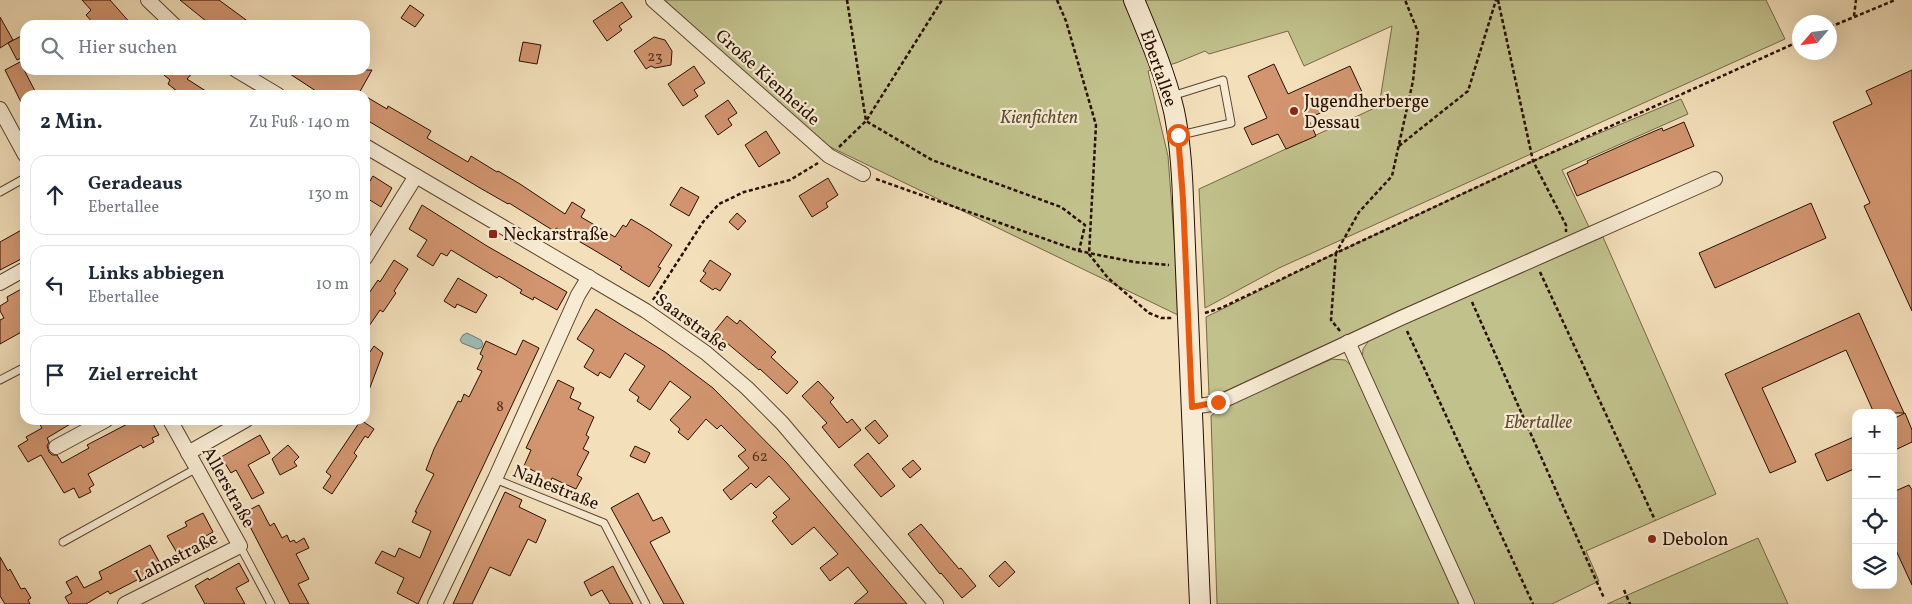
<!DOCTYPE html>
<html lang="de">
<meta charset="utf-8">
<style>
body{margin:0;font-family:Vollkorn,serif;background:#f2f2f3;color:#1f2937}
.controls{position:absolute;right:15px;bottom:15px;display:grid;overflow:hidden;border-radius:10px;box-shadow:0 5px 20px #0002}
.controls button{width:45px;height:45px;display:grid;place-items:center;padding:0;border:0;border-bottom:1px solid #e0e1e3;background:#fff;color:#1f2937;font:25px sans-serif}
.compass{position:absolute;left:1792px;top:15px;width:45px;height:45px;border-radius:50%;background:#fff;box-shadow:0 5px 20px #0002;rotate:242deg}
.stop{position:absolute;width:15px;height:15px;margin:-11px;border:4px solid #ea580c;border-radius:50%;background:#fff}
.stop.end{background:#ea580c;border-color:#fff;box-shadow:0 1px 5px #0008}
.list{margin:0;padding:0;list-style:none}
h2{display:flex;justify-content:space-between;align-items:center;height:65px;margin:0;padding:0 20px;font-size:21px}
h2 small{font-size:16px;font-weight:400;color:#747a83}
.list li{display:grid;grid-template-columns:32px 1fr auto;gap:15px;align-items:center;box-sizing:border-box;height:80px;margin:0 10px 10px;padding:0 10px;border:1px solid #e0e1e3;border-radius:15px}
.list b{display:block;font-size:19px;white-space:nowrap}
.list p{margin:0;font-size:16px;white-space:nowrap;color:#747a83}
.list em{font-size:16px;font-style:normal;color:#747a83}
.icon{flex:none;width:28px;height:28px;fill:none;stroke:currentColor;stroke-width:2;stroke-linecap:round;stroke-linejoin:round}
.map{position:relative;flex:none;width:1912px;height:604px;overflow:hidden}
.search{position:absolute;background:#fff;box-shadow:0 5px 20px #0002;left:20px;top:20px;width:350px;height:55px;display:flex;align-items:center;gap:12px;box-sizing:border-box;padding:0 18px;border-radius:15px;color:#747a83;font-size:19px}
.panel{position:absolute;background:#fff;box-shadow:0 5px 20px #0002;left:20px;top:90px;width:350px;height:335px;border-radius:15px}
.map>svg:first-child{display:block}
.green{fill:#c1c18c;stroke:#756846}
.water{fill:#9dbcb6;stroke:#6f776d}
.building{fill:#d2956f;stroke:#290f00}
.lines{fill:none;stroke-linecap:round;stroke-linejoin:round}
.lane-casing{stroke:#5c432f;stroke-width:9}
.street-casing{stroke:#5c432f;stroke-width:16}
.secondary-casing{stroke:#290f00;stroke-width:22}
.path{stroke:#290f00;stroke-width:2.5;stroke-dasharray:4 2.5;stroke-linecap:butt}
.lane{stroke:#f7ebd3;stroke-width:7}
.street{stroke:#f7ebd3;stroke-width:14}
.secondary{stroke:#f7ebd3;stroke-width:20}
.route{stroke:#ea580c;stroke-width:6}
.poi-dot{fill:#8f2418;stroke:#f7ebd3;stroke-width:2}
.labels{text-anchor:middle;stroke-width:4.5;stroke-linejoin:round;paint-order:stroke}
.number-label{font-size:15px;fill:#53301c}
.street-label{font-size:18px;fill:#290f00;stroke:#f7ebd3}
.poi-label{font-size:18px;fill:#290f00;stroke:#f7ebd3;text-anchor:start}
.park-label{font-size:18px;font-style:italic;fill:#5e4d31;stroke:#f7ebd3}
</style>
<div class="map">
<svg width="1912" height="604" viewBox="0 0 1912 604">
<rect width="100%" height="100%" fill="#f3e0bb"/>
<filter id="stains"><feTurbulence type="fractalNoise" baseFrequency=".004" numOctaves="4"/><feColorMatrix values="0 0 0 0 .2 0 0 0 0 .09 0 0 0 0 .02 0 0 0 .5 -.17"/></filter>
<radialGradient id="worn" r=".72"><stop offset=".6" stop-color="#630" stop-opacity="0"/><stop offset="1" stop-color="#630" stop-opacity=".3"/></radialGradient>
<g class="green">
<path d="M 659,0 L 1766,0 L 1785,39 L 1279,268 L 1205,308 L 1199,189 L 1379,106 L 1392,26 L 1304,66 L 1288,31 L 1209,54 L 1205,51 L 1176,63 L 1148,71 L 1168,156 L 1180,316 L 820,142 Z"/>
<path d="M 1681,99 L 1688,114 L 1562,170 L 1589,227 L 1398,311 L 1217,395 L 1209,395 L 1206,317 L 1336,253 L 1533,161 Z"/>
<path d="M 1603,237 L 1716,494 L 1586,551 L 1599,581 L 1552,604 L 1473,604 L 1362,361 L 1363,349 L 1370,339 Z"/>
<path d="M 1332,359 L 1345,360 L 1353,367 L 1460,604 L 1217,604 L 1211,416 L 1221,408 Z"/>
<path d="M 1758,538 L 1788,604 L 1607,604 Z"/>
</g>
<path class="water" d="M 467,333 L 481,340 L 483,344 L 481,348 L 477,349 L 462,343 L 460,340 L 463,335 Z"/>
<g class="building">
<path d="M 82,0 L 110,0 L 132,25 L 95,25 L 86,15 L 91,10 Z"/>
<path d="M 180,0 L 219,0 L 253,25 L 211,25 Z"/>
<path d="M 622,2 L 632,17 L 619,26 L 622,30 L 607,41 L 593,21 Z"/>
<path d="M 410,5 L 424,15 L 415,27 L 401,18 Z"/>
<path d="M 0,17 L 13,40 L 8,43 L 25,34 L 25,56 L 17,60 L 8,43 L 0,48 Z"/>
<path d="M 654,37 L 665,40 L 672,51 L 671,65 L 655,68 L 651,66 L 646,69 L 634,51 Z"/>
<path d="M 523,42 L 541,45 L 537,64 L 519,61 Z"/>
<path d="M 20,62 L 36,93 L 32,95 L 25,95 L 25,99 L 21,102 L 5,70 Z"/>
<path d="M 1274,64 L 1288,94 L 1350,66 L 1363,94 L 1309,118 L 1309,120 L 1316,136 L 1286,149 L 1278,134 L 1252,145 L 1244,128 L 1267,118 L 1248,76 Z"/>
<path d="M 694,66 L 705,83 L 694,90 L 698,96 L 683,106 L 668,84 Z"/>
<path d="M 158,70 L 195,70 L 187,79 L 212,95 L 182,95 L 168,84 L 170,80 Z"/>
<path d="M 284,70 L 372,70 L 358,95 L 322,95 Z"/>
<path d="M 1912,70 L 1912,311 L 1864,206 L 1870,203 L 1833,122 L 1872,104 L 1866,91 Z"/>
<path d="M 365,96 L 387,109 L 388,106 L 431,131 L 427,138 L 468,162 L 471,156 L 497,172 L 498,171 L 520,184 L 565,214 L 572,202 L 585,210 L 581,217 L 615,237 L 623,225 L 626,227 L 631,219 L 648,229 L 672,245 L 658,267 L 661,268 L 649,287 L 620,269 L 622,267 L 594,250 L 556,228 L 554,231 L 509,203 L 508,204 L 480,188 L 365,119 Z"/>
<path d="M 728,100 L 737,113 L 728,119 L 732,125 L 718,135 L 705,116 Z"/>
<path d="M 1684,122 L 1694,146 L 1577,196 L 1567,173 L 1588,163 L 1587,161 L 1634,140 L 1662,128 L 1663,131 Z"/>
<path d="M 766,131 L 780,153 L 759,167 L 745,145 Z"/>
<path d="M 373,176 L 392,188 L 381,207 L 365,197 L 365,189 Z"/>
<path d="M 828,178 L 838,195 L 826,203 L 828,207 L 812,217 L 799,196 Z"/>
<path d="M 681,187 L 699,197 L 689,216 L 670,205 Z"/>
<path d="M 1811,203 L 1826,238 L 1715,288 L 1699,253 Z"/>
<path d="M 422,205 L 487,246 L 567,292 L 557,310 L 534,297 L 533,300 L 520,293 L 522,290 L 499,276 L 497,278 L 451,250 L 447,256 L 441,253 L 433,266 L 417,256 L 427,240 L 409,229 Z"/>
<path d="M 737,213 L 746,221 L 738,230 L 729,222 Z"/>
<path d="M 25,228 L 25,257 L 0,270 L 0,242 Z"/>
<path d="M 394,260 L 408,269 L 394,291 L 396,293 L 383,312 L 380,310 L 365,332 L 365,299 L 378,280 L 380,282 Z"/>
<path d="M 710,260 L 731,274 L 720,291 L 715,288 L 713,290 L 700,281 L 706,273 L 703,271 Z"/>
<path d="M 458,278 L 487,295 L 476,313 L 457,304 L 455,308 L 444,301 Z"/>
<path d="M 25,287 L 25,330 L 0,344 L 0,320 L 4,318 L 0,311 L 0,306 L 8,301 L 7,297 Z"/>
<path d="M 596,309 L 665,352 L 713,388 L 786,462 L 907,604 L 854,604 L 868,592 L 848,567 L 830,581 L 820,568 L 838,554 L 814,527 L 792,545 L 772,521 L 777,517 L 773,513 L 790,499 L 769,476 L 756,488 L 751,483 L 731,500 L 723,490 L 749,468 L 738,456 L 746,450 L 721,425 L 717,429 L 706,419 L 688,440 L 678,432 L 680,429 L 670,420 L 691,397 L 670,381 L 650,410 L 637,401 L 639,397 L 629,390 L 645,366 L 625,353 L 610,378 L 600,372 L 598,376 L 584,367 L 594,350 L 577,339 Z"/>
<path d="M 1859,313 L 1904,413 L 1874,413 L 1846,350 L 1762,388 L 1796,462 L 1770,473 L 1725,374 Z"/>
<path d="M 727,316 L 737,324 L 740,320 L 776,352 L 771,357 L 798,382 L 787,394 L 760,369 L 759,370 L 714,332 Z"/>
<path d="M 523,340 L 539,348 L 418,604 L 397,593 L 404,578 L 375,563 L 382,551 L 395,557 L 399,548 L 420,558 L 431,531 L 412,522 L 417,512 L 415,512 L 434,474 L 426,470 L 434,449 L 458,401 L 461,402 L 464,394 L 469,397 L 482,371 L 477,369 L 483,356 L 480,354 L 486,341 L 516,355 Z"/>
<path d="M 374,346 L 383,353 L 366,398 L 365,359 Z"/>
<path d="M 558,380 L 574,388 L 570,398 L 581,403 L 578,409 L 594,417 L 586,435 L 589,437 L 583,449 L 589,452 L 577,475 L 582,478 L 576,489 L 552,478 L 546,491 L 535,485 L 540,474 L 524,466 L 531,450 L 526,448 Z"/>
<path d="M 818,381 L 834,398 L 830,402 L 847,423 L 852,419 L 861,430 L 839,448 L 822,427 L 827,423 L 802,396 Z"/>
<path d="M 1905,413 L 1912,430 L 1912,442 L 1893,451 L 1893,419 Z"/>
<path d="M 37,420 L 77,420 L 47,438 L 49,442 L 47,446 L 49,452 L 52,455 L 57,455 L 62,463 L 89,448 L 87,445 L 135,420 L 151,420 L 159,435 L 152,438 L 154,442 L 143,448 L 141,445 L 88,474 L 94,485 L 89,488 L 91,492 L 79,498 L 74,488 L 64,493 L 41,455 L 28,462 L 18,446 L 28,440 L 26,437 L 42,428 Z"/>
<path d="M 361,420 L 374,429 L 368,438 L 365,436 L 354,453 L 357,456 L 332,494 L 323,488 L 331,476 L 326,472 Z"/>
<path d="M 875,420 L 888,436 L 879,444 L 865,428 Z"/>
<path d="M 260,435 L 270,453 L 248,465 L 264,493 L 252,499 L 236,470 L 231,473 L 221,457 Z"/>
<path d="M 1856,436 L 1856,468 L 1827,481 L 1815,454 Z"/>
<path d="M 288,445 L 299,457 L 294,462 L 297,466 L 280,475 L 272,459 Z"/>
<path d="M 635,446 L 650,453 L 645,463 L 630,456 Z"/>
<path d="M 868,453 L 895,486 L 881,497 L 854,465 Z"/>
<path d="M 913,460 L 921,469 L 910,478 L 902,469 Z"/>
<path d="M 1909,485 L 1912,490 L 1912,585 L 1893,544 L 1893,492 Z"/>
<path d="M 505,492 L 522,500 L 519,507 L 546,520 L 536,543 L 528,539 L 510,576 L 490,567 L 472,604 L 453,604 Z"/>
<path d="M 638,493 L 653,521 L 662,517 L 670,532 L 650,542 L 684,604 L 664,604 L 611,508 Z"/>
<path d="M 259,505 L 270,526 L 274,523 L 282,538 L 287,535 L 290,542 L 294,540 L 296,543 L 304,538 L 309,548 L 296,554 L 309,579 L 298,584 L 309,604 L 290,604 L 243,513 Z"/>
<path d="M 203,513 L 213,532 L 204,537 L 206,540 L 189,548 L 191,552 L 180,558 L 167,536 L 187,526 L 185,522 Z"/>
<path d="M 921,524 L 959,569 L 961,568 L 976,586 L 962,598 L 941,573 L 940,574 L 908,534 Z"/>
<path d="M 150,545 L 162,567 L 110,594 L 108,591 L 86,604 L 69,604 L 65,597 L 72,593 L 66,582 L 77,576 L 84,588 L 102,579 L 99,572 Z"/>
<path d="M 0,557 L 8,571 L 10,569 L 21,589 L 25,588 L 31,598 L 28,600 L 30,604 L 5,604 L 0,596 Z"/>
<path d="M 1005,561 L 1015,572 L 999,587 L 989,576 Z"/>
<path d="M 239,563 L 249,581 L 236,588 L 245,604 L 205,604 L 195,586 L 208,578 L 209,580 Z"/>
<path d="M 613,566 L 620,580 L 633,604 L 610,604 L 602,590 L 591,596 L 584,582 Z"/>
</g>
<g class="lines">
<g class="lane-casing">
<g id="lane">
<path d="M 1172,96 L 1223,80 L 1231,123 L 1181,135"/>
<path d="M 0,192 L 25,178"/>
<path d="M 0,380 L 25,367"/>
<path d="M 495,479 L 604,523 L 646,604"/>
<path d="M 63,542 L 197,468"/>
<path d="M 240,546 L 271,604"/>
</g>
</g>
<g class="street-casing">
<g id="street">
<path d="M 148,0 L 174,25"/>
<path d="M 653,0 L 829,156 L 863,174"/>
<path d="M 236,70 L 278,95"/>
<path d="M 0,109 L 25,155"/>
<path d="M 365,146 L 646,311 L 706,353 L 747,388 L 782,423 L 936,604"/>
<path d="M 365,258 L 416,176"/>
<path d="M 0,283 L 25,269"/>
<path d="M 1348,342 L 1467,604"/>
<path d="M 1192,407 L 1218,403 L 1401,318 L 1715,179"/>
<path d="M 56,447 L 106,420"/>
<path d="M 188,453 L 246,420"/>
<path d="M 125,604 L 240,546 L 170,420"/>
<path d="M 435,604 L 495,479 L 578,295 L 589,277"/>
</g>
</g>
<g class="secondary-casing">
<path id="secondary" d="M 1134,0 C 1149,36 1165,73 1174,111 C 1180,140 1182,169 1183,199 L 1200,604"/>
</g>
<g class="path">
<path d="M 847,0 L 866,121 L 932,160 L 1061,207 L 1085,225 L 1079,251"/>
<path d="M 1057,0 L 1066,21 L 1096,125 L 1089,254 L 1108,278 L 1149,313 L 1161,318 L 1172,318"/>
<path d="M 1498,0 L 1533,161 L 1566,225 L 1566,232"/>
<path d="M 1854,16 L 1856,0"/>
<path d="M 1830,27 L 1895,0"/>
<path d="M 1399,146 L 1468,91 L 1496,0"/>
<path d="M 839,147 L 866,121 L 942,0"/>
<path d="M 876,179 L 1079,251 L 1134,262 L 1169,265"/>
<path d="M 1540,272 L 1655,520"/>
<path d="M 653,300 L 703,222 L 719,204 L 744,192 L 790,180 L 818,163"/>
<path d="M 1472,302 L 1604,598"/>
<path d="M 1205,313 L 1221,308 L 1336,253 L 1359,212 L 1392,176 L 1413,81 L 1418,32 L 1405,0"/>
<path d="M 1340,331 L 1331,320 L 1336,253 L 1533,161 L 1800,41"/>
<path d="M 1407,331 L 1533,604"/>
<path d="M 1624,590 L 1630,604"/>
</g>
<use href="#lane" class="lane"/>
<use href="#street" class="street"/>
<use href="#secondary" class="secondary"/>
</g>
<g class="lines">
<path class="route" d="M 1178,135 L 1183,199 L 1192,407 L 1218,402"/>
</g>
<g class="poi-dot">
<circle cx="1294" cy="111" r="5"/>
<rect x="488" y="229" width="10" height="10" rx="2.5"/>
<circle cx="1652" cy="539" r="5"/>
</g>
<g class="labels">
<g class="number-label">
<text x="655" y="61">23</text>
<text x="500" y="411">8</text>
<text x="760" y="461">62</text>
</g>
<g class="street-label">
<text transform="translate(1159 68) rotate(71)" y="6">Ebertallee</text>
<text transform="translate(768 77) rotate(42)" y="6">Große Kienheide</text>
<text transform="translate(692 322) rotate(36)" y="6">Saarstraße</text>
<text transform="translate(229 487) rotate(61)" y="6">Allerstraße</text>
<text transform="translate(556 487) rotate(22)" y="6">Nahestraße</text>
<text transform="translate(176 557) rotate(-27)" y="6">Lahnstraße</text>
</g>
<g class="poi-label">
<text x="1304" y="107">Jugendherberge<tspan x="1304" dy="21">Dessau</tspan></text>
<text x="503" y="240">Neckarstraße</text>
<text x="1662" y="545">Debolon</text>
</g>
<g class="park-label">
<text x="1039" y="123">Kienfichten</text>
<text x="1538" y="428">Ebertallee</text>
</g>
</g>
<rect width="100%" height="100%" filter="url(#stains)"/>
<rect width="100%" height="100%" fill="url(#worn)"/>
</svg>
<div class="controls">
<button>+</button>
<button>−</button>
<button><svg class="icon" aria-label="locate" viewBox="0 0 24 24"><circle cx="12" cy="12" r="6"/><path d="M12 2v4M12 18v4M2 12h4M18 12h4"/></svg></button>
<button><svg class="icon" aria-label="layers" viewBox="0 0 24 24"><path d="M12 4l9 5-9 5-9-5zM3 14l9 5 9-5"/></svg></button>
</div>
<svg class="compass" viewBox="-18 -18 36 36"><path d="M0-13l5 13h-10z" fill="#e53935"/><path d="M0 13l5-13h-10z" fill="#747a83"/></svg>
<div class="stop" style="left:1178px;top:135px"></div>
<div class="stop end" style="left:1218px;top:402px"></div>
<div class="search"><svg class="icon" aria-label="search" viewBox="0 0 24 24"><circle cx="10" cy="10" r="6"/><path d="M15 15l6 6"/></svg>Hier suchen</div>
<section class="panel">
<h2>2 Min.<small>Zu Fuß · 140 m</small></h2>
<ul class="list">
<li><svg class="icon" aria-label="ahead" viewBox="0 0 24 24"><path d="M12 20V5M6 11l6-6 6 6"/></svg><div><b>Geradeaus</b><p>Ebertallee</p></div><em>130 m</em></li>
<li><svg class="icon" aria-label="left" viewBox="0 0 24 24"><path d="M17 20v-9H6M10 6l-5 5 5 5"/></svg><div><b>Links abbiegen</b><p>Ebertallee</p></div><em>10 m</em></li>
<li><svg class="icon" aria-label="arrive" viewBox="0 0 24 24"><path d="M6 21V4h12l-3 4 3 4H6"/></svg><div><b>Ziel erreicht</b></div></li>
</ul>
</section>
</div>
